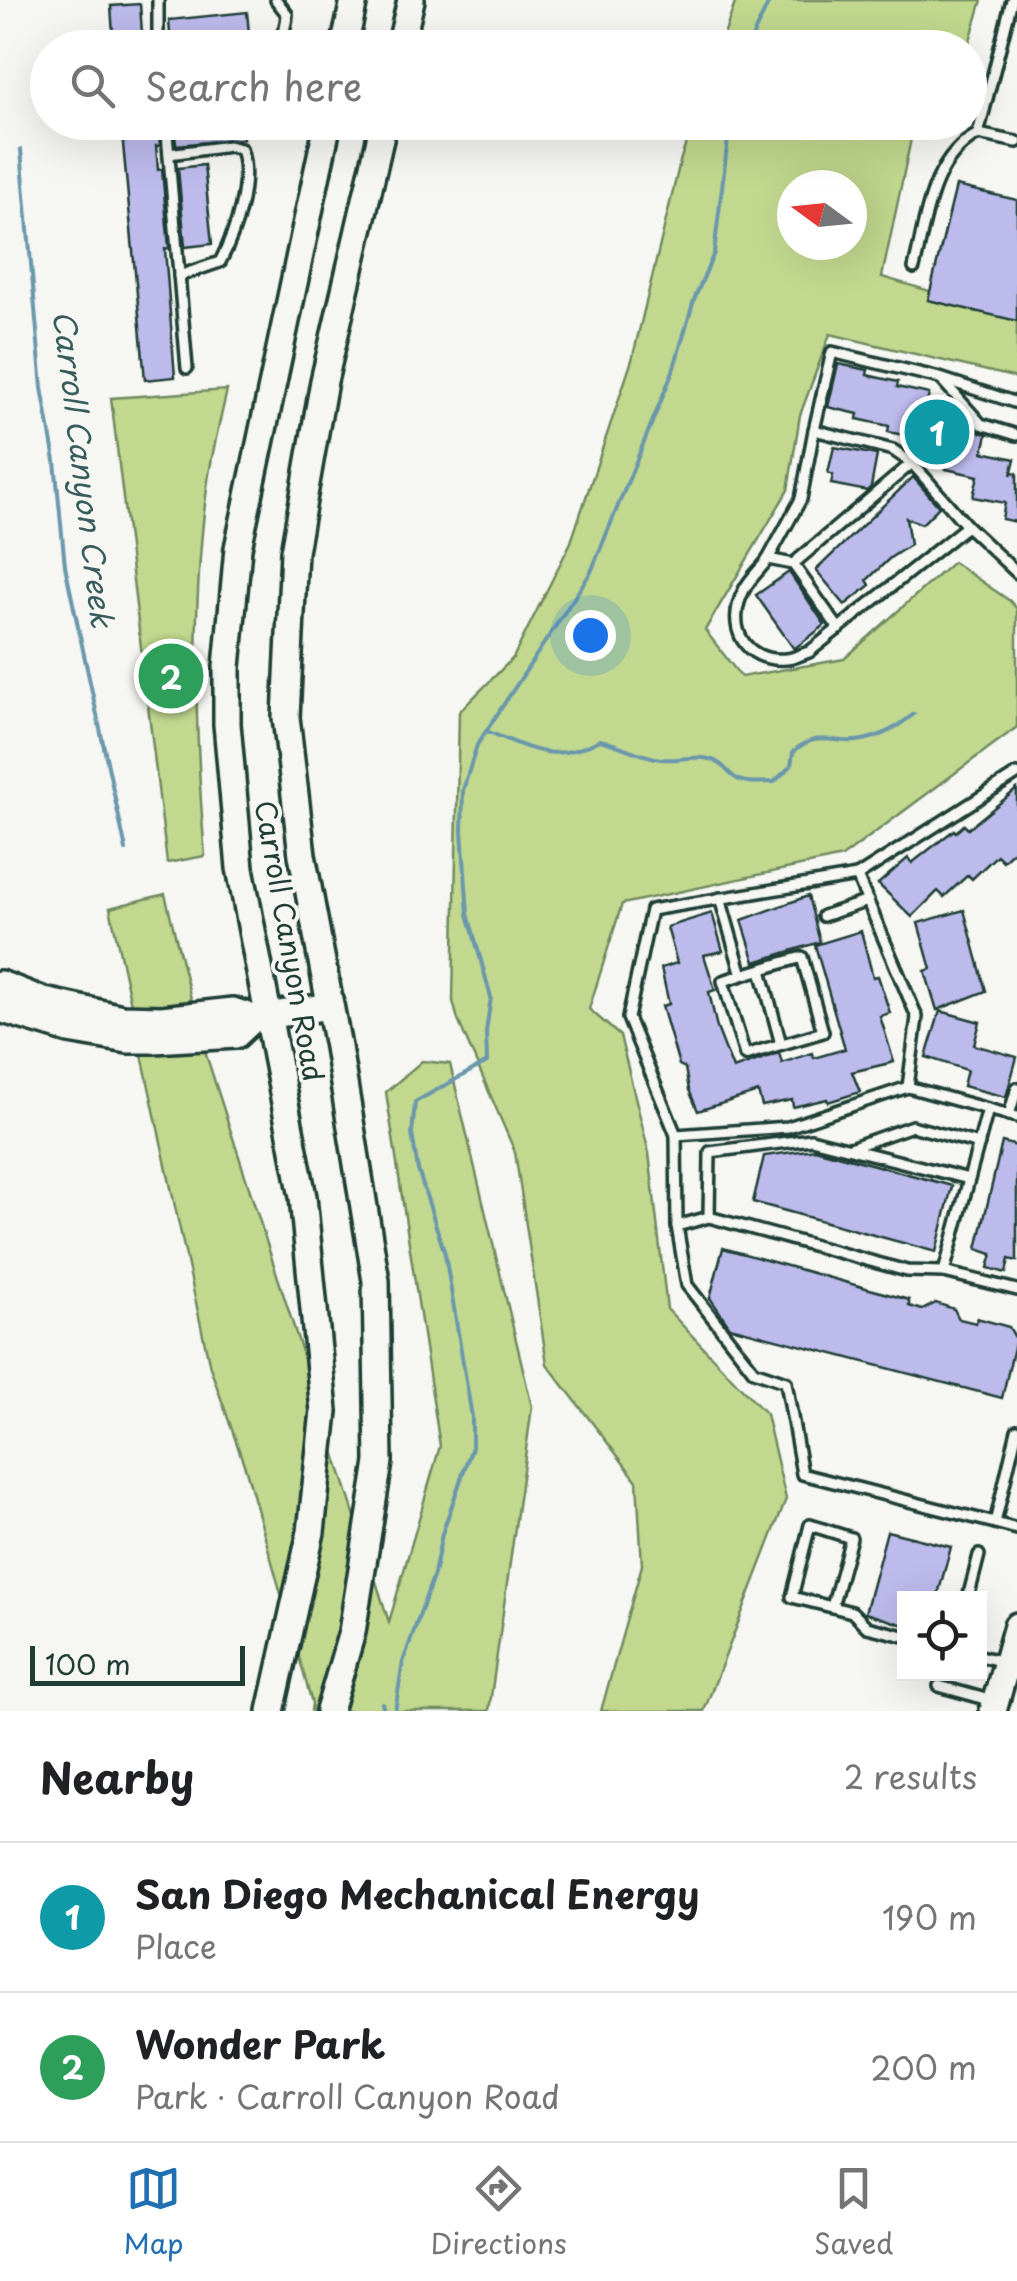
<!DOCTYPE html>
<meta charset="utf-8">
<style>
body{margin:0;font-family:"Playpen Sans",sans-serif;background:#f2f2f2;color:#202124}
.controls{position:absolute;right:30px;bottom:30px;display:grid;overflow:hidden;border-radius:0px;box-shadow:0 10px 40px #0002}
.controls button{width:90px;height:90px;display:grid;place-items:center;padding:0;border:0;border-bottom:2px solid #e0e0e0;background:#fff;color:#202124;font:50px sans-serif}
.compass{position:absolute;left:777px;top:170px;width:90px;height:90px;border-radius:50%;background:#fff;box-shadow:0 10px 40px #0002;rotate:285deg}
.scale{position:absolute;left:30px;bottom:25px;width:215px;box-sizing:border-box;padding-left:10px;border:5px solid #1f3d34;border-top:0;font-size:28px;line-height:35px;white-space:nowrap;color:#1f3d34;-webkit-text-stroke:8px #f6f6f2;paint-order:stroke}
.you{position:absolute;left:590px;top:635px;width:35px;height:35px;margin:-25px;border:8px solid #fff;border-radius:50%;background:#1a73e8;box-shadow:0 0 0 15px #1a73e833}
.badge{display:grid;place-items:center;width:65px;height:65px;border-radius:50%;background:#1f6fb2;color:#fff;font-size:32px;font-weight:700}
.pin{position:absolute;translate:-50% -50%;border:5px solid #fff;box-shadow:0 2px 10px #0006}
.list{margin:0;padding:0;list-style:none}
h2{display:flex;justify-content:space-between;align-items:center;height:130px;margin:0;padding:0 40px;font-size:42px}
h2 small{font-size:32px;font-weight:400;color:#757577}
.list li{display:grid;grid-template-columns:65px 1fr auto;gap:30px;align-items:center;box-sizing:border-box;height:150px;padding:0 40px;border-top:2px solid #e0e0e0}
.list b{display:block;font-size:38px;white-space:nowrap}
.list p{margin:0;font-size:32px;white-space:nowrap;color:#757577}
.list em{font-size:32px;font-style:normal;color:#757577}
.icon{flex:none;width:55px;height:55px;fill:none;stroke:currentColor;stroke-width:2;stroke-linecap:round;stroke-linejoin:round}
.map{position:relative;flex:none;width:1017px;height:1711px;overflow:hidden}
.search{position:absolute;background:#fff;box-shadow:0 10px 40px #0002;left:30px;right:30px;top:30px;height:110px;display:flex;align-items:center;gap:25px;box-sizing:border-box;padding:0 35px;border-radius:55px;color:#757577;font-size:38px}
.sheet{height:430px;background:#fff}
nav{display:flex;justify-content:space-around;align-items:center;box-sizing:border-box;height:140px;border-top:2px solid #e0e0e0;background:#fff;font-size:28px;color:#757577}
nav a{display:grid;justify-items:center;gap:5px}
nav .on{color:#1f6fb2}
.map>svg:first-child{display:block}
.green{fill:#c1d88e;stroke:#708a61;stroke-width:2.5;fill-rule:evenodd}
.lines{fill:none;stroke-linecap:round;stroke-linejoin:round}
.stream{stroke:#6b97ac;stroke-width:4}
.building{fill:#bdbaec;stroke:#1f3d34;stroke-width:2.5}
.lane-casing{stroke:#1f3d34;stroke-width:16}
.secondary-casing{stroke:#1f3d34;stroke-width:32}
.lane{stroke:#f6f6f2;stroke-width:9}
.secondary{stroke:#f6f6f2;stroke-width:25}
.labels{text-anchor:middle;stroke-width:8;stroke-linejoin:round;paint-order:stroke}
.street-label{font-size:28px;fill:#1f3d34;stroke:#f6f6f2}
.water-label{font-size:30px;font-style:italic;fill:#385b5c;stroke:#f6f6f2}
</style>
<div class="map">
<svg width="1017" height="1711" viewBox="0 0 1017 1711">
<rect width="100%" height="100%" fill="#f6f6f2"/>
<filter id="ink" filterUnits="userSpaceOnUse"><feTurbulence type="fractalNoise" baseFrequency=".01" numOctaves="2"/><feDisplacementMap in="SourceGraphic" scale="20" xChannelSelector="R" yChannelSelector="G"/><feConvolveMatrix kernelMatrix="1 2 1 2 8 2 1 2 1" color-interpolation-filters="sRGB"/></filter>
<g filter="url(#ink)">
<g class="green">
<path d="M 736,0 L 982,0 L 968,47 L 720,47 Z"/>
<path d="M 693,123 L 929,123 L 912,134 L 882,277 L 1017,317 L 1017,378 L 830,334 L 800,415 L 788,490 L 705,630 L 741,677 L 844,659 L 953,562 L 1010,601 L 1017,609 L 1017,727 L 842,857 L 622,904 L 589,1009 L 620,1036 L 649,1153 L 667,1309 L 766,1414 L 786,1499 L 704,1711 L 601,1711 L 642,1565 L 637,1481 L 547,1364 L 515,1152 L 458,1020 L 453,1001 L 459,712 L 513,658 L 571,542 L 632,360 L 681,158 ZM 792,185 L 852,185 L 852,245 L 792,245 Z"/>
<path d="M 227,390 C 220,422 211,455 207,488 C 191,610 195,734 205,856 L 167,863 L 111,398 Z"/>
<path d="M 165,894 L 201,1039 L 389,1622 L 440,1446 L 386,1092 L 422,1061 L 450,1064 L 532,1407 L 489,1711 L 311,1711 L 312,1703 L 246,1470 L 210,1367 L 110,908 Z"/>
</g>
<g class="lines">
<g class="stream">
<path d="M 747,48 L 770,0"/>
<path d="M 21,150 L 42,388 L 55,461 L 65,566 L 126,850"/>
<path d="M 489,732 C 534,750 554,764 600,740 C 621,745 639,756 661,759 C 677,761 693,755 709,759 C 722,762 725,770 734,777 C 745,785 762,782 774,782 L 791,766 L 793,752 C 819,728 834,746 863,740 C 884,736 897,727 914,714"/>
<path d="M 382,1703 L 384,1711"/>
<path d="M 395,1711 L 403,1662 L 434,1574 L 442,1534 L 472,1447 L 472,1417 L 445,1254 L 418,1170 L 412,1134 L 415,1102 L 487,1062 L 486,1032 L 491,997 L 468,914 L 462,831 L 463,790 L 477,745 L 591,572 L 673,371 L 694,300 L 714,253 L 730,122"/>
</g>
</g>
<g class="building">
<path d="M 140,4 L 143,48 L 114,48 L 111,6 Z"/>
<path d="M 247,12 L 250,44 L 171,48 L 169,20 Z"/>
<path d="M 121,122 L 158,122 L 160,146 L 156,146 L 158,170 L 162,169 L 169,248 L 165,249 L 175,377 L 145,380 Z"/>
<path d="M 174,122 L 242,122 L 243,139 L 176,145 Z"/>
<path d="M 204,165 L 212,244 L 185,247 L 178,168 Z"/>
<path d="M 956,186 L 1017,200 L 1017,321 L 928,300 Z"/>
<path d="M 838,364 L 868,370 L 867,375 L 898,382 L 897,387 L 929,394 L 927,403 L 958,411 L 955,426 L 987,434 L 983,452 L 1015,459 L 1011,475 L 1012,472 L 1017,473 L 1017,522 L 1002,519 L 1005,503 L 973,497 L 978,476 L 946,469 L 949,454 L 917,447 L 919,438 L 888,432 L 889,426 L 857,419 L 858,414 L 828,407 Z"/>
<path d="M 834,447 L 877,455 L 871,487 L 867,491 L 831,484 L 833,475 L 828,473 Z"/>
<path d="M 913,477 L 939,507 L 922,524 L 906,518 L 910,545 L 890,558 L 867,580 L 870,585 L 845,605 L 816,570 Z"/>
<path d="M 789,572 L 825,625 L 794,649 L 756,595 Z"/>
<path d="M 1017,789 L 1017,848 L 1003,861 L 997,855 L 972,879 L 968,875 L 944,897 L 938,891 L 912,917 L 878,884 L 908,858 L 912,863 L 954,830 L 956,832 L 964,825 L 968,829 Z"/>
<path d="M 808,896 L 820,942 L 755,962 L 742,920 Z"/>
<path d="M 964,910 L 986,991 L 937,1010 L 925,971 L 931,969 L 918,923 Z"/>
<path d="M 712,913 L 723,951 L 704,955 L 715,990 L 709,992 L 717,1028 L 733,1069 L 779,1053 L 782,1063 L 812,1053 L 814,1058 L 845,1049 L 815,945 L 861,931 L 873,977 L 878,976 L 890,1013 L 880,1016 L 894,1062 L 852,1072 L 860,1092 L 828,1102 L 827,1099 L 793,1107 L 792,1100 L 762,1106 L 758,1092 L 698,1111 L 689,1090 L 685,1068 L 679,1065 L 662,1006 L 669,1004 L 661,968 L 677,963 L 667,927 Z"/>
<path d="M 940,1011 L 980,1022 L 974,1045 L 1017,1057 L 1006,1097 L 963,1086 L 967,1070 L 926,1057 Z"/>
<path d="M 1002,1142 L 1017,1146 L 1017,1261 L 1009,1259 L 1006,1273 L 988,1268 L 992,1254 L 977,1249 Z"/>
<path d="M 815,1149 L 952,1186 L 936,1252 L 753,1202 L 764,1156 Z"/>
<path d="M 723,1248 L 909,1300 L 909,1306 L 922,1310 L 936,1303 L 954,1309 L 959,1319 L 976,1323 L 977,1318 L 1009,1327 L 1016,1339 L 1002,1398 L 730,1327 L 710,1298 Z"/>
<path d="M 887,1531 L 951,1547 L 937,1598 L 904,1598 L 904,1625 L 865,1613 Z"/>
</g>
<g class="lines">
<g class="lane-casing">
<g id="lane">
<path d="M 1012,0 L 978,134 L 1017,142"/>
<path d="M 158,48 L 158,0"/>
<path d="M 262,48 C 280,41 286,33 287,14 L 276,0"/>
<path d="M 166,122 L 187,368"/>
<path d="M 169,154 L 229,146 L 241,149 C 252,182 236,232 220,262 L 179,276"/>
<path d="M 914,268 C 926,220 930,160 978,134"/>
<path d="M 942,380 L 981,424 L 1017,435"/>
<path d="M 1017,403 L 940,378 L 832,352 L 814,430 L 893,450 L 912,463 L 967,526 L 1017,573"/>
<path d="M 912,463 L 793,564 L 768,559 C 761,569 749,579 744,590 C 725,626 744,663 786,659 C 793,659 802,654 809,652 L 967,526"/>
<path d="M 768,559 L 801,499 L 814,430"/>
<path d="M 793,564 L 839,629"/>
<path d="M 857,876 L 1017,774"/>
<path d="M 720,898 L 742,975 L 802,957 L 823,1032 L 745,1055 L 723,981 L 742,975"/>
<path d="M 823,916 L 868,901"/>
<path d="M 761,970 L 781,1044"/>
<path d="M 1009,1115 L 1017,1088"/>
<path d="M 1017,1117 L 908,1087 L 788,1127 L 676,1135 L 677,1226 L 709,1217 L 907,1271 L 944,1272 L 1017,1290"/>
<path d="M 676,1135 L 628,1018 L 651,910 L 857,876 L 917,1017 L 908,1087"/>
<path d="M 850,1148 L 912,1126 L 979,1144"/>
<path d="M 709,1217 L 710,1152 L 811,1139 L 969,1179"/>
<path d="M 677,1226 L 687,1285 L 754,1371 L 786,1382 L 802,1474 L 995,1523 L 1017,1430"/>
<path d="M 944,1272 L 988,1109"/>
<path d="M 995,1523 L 1017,1529"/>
<path d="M 968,1598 L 979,1555"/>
<path d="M 832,1607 L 851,1538 L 810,1525 L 792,1597 L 852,1612 L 867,1627 L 904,1636"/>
<path d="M 980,1656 L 1004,1662"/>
<path d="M 939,1686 L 993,1701"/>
</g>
</g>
<g class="secondary-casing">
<g id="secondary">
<path d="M 344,48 L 354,0"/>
<path d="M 400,48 L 411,0"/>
<path d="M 0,984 L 44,1001 L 122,1018 L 162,1019 L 233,1011 L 254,1018"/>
<path d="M 0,1009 L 69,1030 L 128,1040 L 154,1040 L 236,1035 L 254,1018 L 330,1006"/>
<path d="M 271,1711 L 311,1532 L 324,1411 L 303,1197 L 240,868 L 227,724 L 227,667 L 238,548 L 328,122"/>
<path d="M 329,1711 L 352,1632 L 379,1462 L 376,1281 L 338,1047 L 302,855 L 286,717 L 294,552 L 324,381 L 384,122"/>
<path d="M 993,1711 L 1017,1626"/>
</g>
</g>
<use href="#lane" class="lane"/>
<use href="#secondary" class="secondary"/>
</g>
</g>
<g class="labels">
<g class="street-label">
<text transform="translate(289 941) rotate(80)" y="10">Carroll Canyon Road</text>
</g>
<g class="water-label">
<text transform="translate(82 469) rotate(83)" y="10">Carroll Canyon Creek</text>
</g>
</g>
</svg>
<div class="controls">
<button><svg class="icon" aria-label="locate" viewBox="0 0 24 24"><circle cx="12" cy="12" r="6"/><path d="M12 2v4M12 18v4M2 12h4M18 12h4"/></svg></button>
</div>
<svg class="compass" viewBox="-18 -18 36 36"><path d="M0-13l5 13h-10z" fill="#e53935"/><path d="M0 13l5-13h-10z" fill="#757577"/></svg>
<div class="scale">100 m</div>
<div class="you"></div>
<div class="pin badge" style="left:937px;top:432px;background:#0f9aa8">1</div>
<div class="pin badge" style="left:171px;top:676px;background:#2e9e5b">2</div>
<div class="search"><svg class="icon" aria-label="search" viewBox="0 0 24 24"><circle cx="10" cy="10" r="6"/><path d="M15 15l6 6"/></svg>Search here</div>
</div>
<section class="sheet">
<h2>Nearby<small>2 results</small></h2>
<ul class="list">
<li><span class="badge" style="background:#0f9aa8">1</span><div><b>San Diego Mechanical Energy</b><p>Place</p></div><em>190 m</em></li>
<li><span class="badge" style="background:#2e9e5b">2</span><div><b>Wonder Park</b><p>Park · Carroll Canyon Road</p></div><em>200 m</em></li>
</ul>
</section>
<nav>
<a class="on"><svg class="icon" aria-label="map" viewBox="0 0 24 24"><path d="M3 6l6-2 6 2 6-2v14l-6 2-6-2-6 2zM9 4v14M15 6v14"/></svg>Map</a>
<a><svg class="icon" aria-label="directions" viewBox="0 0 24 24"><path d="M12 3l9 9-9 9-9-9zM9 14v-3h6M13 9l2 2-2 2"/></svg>Directions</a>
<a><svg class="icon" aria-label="saved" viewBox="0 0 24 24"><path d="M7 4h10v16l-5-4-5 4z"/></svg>Saved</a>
</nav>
